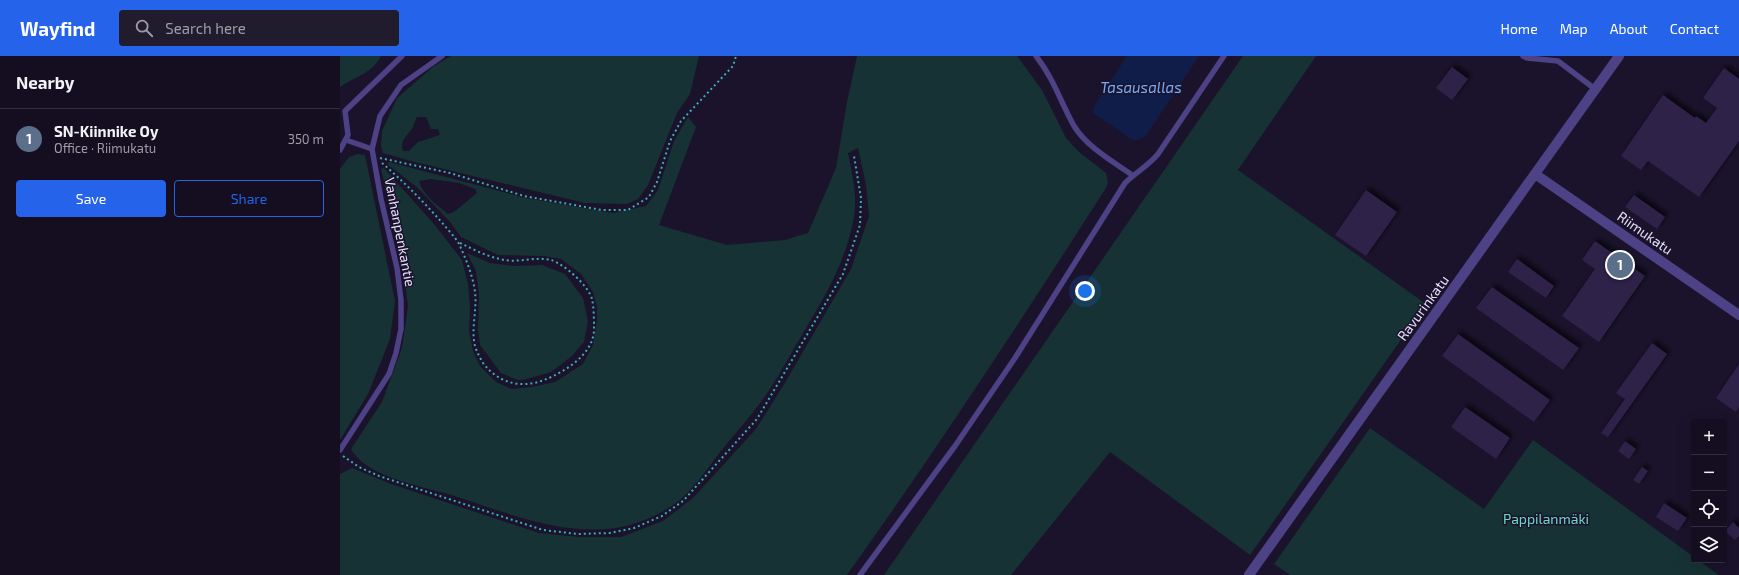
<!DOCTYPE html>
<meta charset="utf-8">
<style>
body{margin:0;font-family:"Exo 2",sans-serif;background:#211c2d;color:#f1f3f6}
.controls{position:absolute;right:12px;bottom:12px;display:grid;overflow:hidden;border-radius:4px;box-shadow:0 4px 16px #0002}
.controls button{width:36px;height:36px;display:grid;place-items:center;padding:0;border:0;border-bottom:1px solid #332e3e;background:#140e20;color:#f1f3f6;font:20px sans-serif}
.you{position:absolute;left:745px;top:235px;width:14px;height:14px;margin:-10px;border:3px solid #fff;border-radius:50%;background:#1a73e8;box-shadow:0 0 0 6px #1a73e833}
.badge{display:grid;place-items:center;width:26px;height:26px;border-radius:50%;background:#2563eb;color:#fff;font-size:13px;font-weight:700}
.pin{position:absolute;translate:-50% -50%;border:2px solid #fff;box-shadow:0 1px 4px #0006}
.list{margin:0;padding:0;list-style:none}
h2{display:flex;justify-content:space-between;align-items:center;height:52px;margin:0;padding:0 16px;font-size:17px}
h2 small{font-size:13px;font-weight:400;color:#9d9ca5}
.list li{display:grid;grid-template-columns:26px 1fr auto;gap:12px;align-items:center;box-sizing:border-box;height:60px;padding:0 16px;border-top:1px solid #332e3e}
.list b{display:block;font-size:15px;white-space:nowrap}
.list p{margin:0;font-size:13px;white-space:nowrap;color:#9d9ca5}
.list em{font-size:13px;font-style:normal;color:#9d9ca5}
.actions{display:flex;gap:8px;padding:12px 16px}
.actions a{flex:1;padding:9px 0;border:1px solid #2563eb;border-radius:4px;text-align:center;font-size:14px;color:#2563eb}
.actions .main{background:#2563eb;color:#fff}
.icon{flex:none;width:22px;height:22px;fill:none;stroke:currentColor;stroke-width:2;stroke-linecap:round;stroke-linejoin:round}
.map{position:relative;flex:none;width:1399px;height:519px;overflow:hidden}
header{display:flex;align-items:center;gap:24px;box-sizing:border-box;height:56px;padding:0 20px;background:#2563eb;color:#fff}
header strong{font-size:19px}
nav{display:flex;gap:22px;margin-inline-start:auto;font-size:14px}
.search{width:280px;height:36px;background:#211c2d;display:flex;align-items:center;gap:10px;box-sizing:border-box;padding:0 14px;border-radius:4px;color:#9d9ca5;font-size:15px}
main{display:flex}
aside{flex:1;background:#140e20}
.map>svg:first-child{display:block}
.green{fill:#173234;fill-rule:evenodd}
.water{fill:#101d48}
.building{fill:#2e214a;filter:url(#shadow)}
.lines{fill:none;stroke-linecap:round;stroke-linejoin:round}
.path{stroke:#3aaeb6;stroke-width:2;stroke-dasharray:2 3;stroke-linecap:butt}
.service{stroke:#4d4286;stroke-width:5.5}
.minor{stroke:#4d4286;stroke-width:10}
.labels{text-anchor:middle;stroke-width:3;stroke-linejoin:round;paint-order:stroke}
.street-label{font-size:14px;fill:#e6dffd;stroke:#1a132b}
.park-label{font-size:14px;fill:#6fd9cb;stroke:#1a132b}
.water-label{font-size:15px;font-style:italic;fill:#75aaf5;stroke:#1a132b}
</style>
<header>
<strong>Wayfind</strong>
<div class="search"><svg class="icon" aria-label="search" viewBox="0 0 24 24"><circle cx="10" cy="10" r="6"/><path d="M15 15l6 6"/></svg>Search here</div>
<nav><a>Home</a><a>Map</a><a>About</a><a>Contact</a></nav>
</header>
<main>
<aside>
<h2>Nearby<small></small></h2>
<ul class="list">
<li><span class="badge" style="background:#5c6f8a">1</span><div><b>SN-Kiinnike Oy</b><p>Office · Riimukatu</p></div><em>350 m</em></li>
</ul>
<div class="actions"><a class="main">Save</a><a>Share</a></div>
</aside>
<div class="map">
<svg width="1399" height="519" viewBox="0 0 1399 519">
<defs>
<filter id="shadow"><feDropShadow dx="3.5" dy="-3.5" stdDeviation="2" flood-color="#0009"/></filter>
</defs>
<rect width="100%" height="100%" fill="#1a132b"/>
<g class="green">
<path d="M 0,0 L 41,0 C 33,17 14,21 0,31 Z"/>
<path d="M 111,0 L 359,0 L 350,38 L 337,57 L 308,129 L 298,143 L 287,148 L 245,147 L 67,104 L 43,97 L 41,90 L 42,75 L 57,42 L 94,10 ZM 77,61 L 86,61 L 91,73 L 98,73 L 100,79 L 78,86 L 69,95 L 63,95 C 59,84 68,80 73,71 C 74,68 75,64 77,61 Z"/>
<path d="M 517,0 L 677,0 L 702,34 L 726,82 L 739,96 L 766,117 L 768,126 L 766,132 C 682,263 597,393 507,519 L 0,519 L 0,418 L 12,412 L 51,428 L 199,477 L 240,481 L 281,481 L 323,465 L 353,442 L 416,373 L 446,325 L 511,213 L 529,160 L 526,129 L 518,92 L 508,97 C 513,123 519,144 512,171 C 503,210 485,240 465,274 C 453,294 441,316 428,336 C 414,357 397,375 381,395 C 365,415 350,440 327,453 C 314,461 296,468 281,471 C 223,482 163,455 108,438 C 80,430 25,420 11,393 L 42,346 L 62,292 L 68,250 L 62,203 L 41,113 L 44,112 L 94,168 L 122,204 L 128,228 L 130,251 L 129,275 L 133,295 L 140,310 L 156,326 L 172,333 L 192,331 L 215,326 L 243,308 L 253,289 L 257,265 L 257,251 L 253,236 L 241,218 L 221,203 L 204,200 L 158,199 L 121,181 L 110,166 L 78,132 L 47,108 L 49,106 L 186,142 L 273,157 L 306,150 L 318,134 L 334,85 L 348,61 L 356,71 L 319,169 L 387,189 L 445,184 L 468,177 L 496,112 L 507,46 ZM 91,123 L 119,127 L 135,133 L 137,137 L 114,156 L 108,158 C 98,150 82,138 79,125 Z"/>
<path d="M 903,0 L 976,0 L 898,114 L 1086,248 L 910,499 L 770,396 L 671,519 L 544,519 Z"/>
<path d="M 18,98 L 25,99 L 27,109 L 55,245 L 50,283 L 28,338 L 0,384 L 0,113 L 9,101 Z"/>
<path d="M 127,197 L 150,207 L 173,210 L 202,209 L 225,218 L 243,242 L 248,265 L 244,286 L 232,300 L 211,316 L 187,323 L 178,324 L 161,317 L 140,289 L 138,274 L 139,237 L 136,215 Z"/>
<path d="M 1030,372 L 1144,453 L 1193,384 L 1354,501 L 1354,504 L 1358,504 L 1379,519 L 950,519 L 934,508 Z"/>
</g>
<path class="water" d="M 787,0 L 859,0 L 805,81 L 794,85 L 753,57 L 754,50 Z"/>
<g class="building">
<path d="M 1112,11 L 1128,23 L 1112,44 L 1096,32 Z"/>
<path d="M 1384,12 L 1399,23 L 1399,85 L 1359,141 L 1308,105 L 1301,114 L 1281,100 L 1323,39 L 1355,62 L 1356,60 L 1366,67 L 1377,52 L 1363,42 Z"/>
<path d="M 1026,134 L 1057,156 L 1026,200 L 995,179 Z"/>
<path d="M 1294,139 L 1325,161 L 1317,173 L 1285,151 Z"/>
<path d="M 1255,185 L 1305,220 L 1259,286 L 1222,260 L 1255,213 L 1242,204 Z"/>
<path d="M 1177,203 L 1214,230 L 1206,242 L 1168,216 Z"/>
<path d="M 1152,231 L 1239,292 L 1223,314 L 1136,252 Z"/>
<path d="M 1118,278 L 1210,344 L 1194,366 L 1102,300 Z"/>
<path d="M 1312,287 L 1327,298 L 1268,381 L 1261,377 L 1285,343 L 1276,337 Z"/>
<path d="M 1399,308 L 1399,351 L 1396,356 L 1376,342 Z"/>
<path d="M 1125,351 L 1170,382 L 1156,403 L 1111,371 Z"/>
<path d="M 1285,385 L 1296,393 L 1289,403 L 1278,395 Z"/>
<path d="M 1302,411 L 1308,415 L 1299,428 L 1293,424 Z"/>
<path d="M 1324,447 L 1347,462 L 1338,475 L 1316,461 Z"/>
<path d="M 1393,466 L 1399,472 L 1399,480 L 1395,484 L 1385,475 Z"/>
</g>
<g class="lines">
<g class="path">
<path d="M 40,102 L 110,117 L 184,140 L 262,154 L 288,154 L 309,141 L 317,126 L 330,85 L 341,65 L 393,10 L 396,0"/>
<path d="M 42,107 C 64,126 85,147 104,169 C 109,175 115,181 119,188 C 126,203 133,220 135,236 C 137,252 132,269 134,285 C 135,293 139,300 143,307 C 158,327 181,333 204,324 C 225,316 254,298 254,273 C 254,263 254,252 252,243 C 248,229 224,208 211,204 C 194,200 177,208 160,203 C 145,200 131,192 118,186"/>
<path d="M 3,400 L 19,411 L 39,420 L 203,474 L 238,478 L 270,477 L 294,472 L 322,460 L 343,445 L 417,363 L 503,218 L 520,169 L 521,142 L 514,100"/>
</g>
<g class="service">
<path d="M 696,0 C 714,23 720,45 734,70 C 747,91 772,105 792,119"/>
<path d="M 1183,0 L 1187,2 L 1218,5 L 1255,33"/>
<path d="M 6,84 L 32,93"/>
<path d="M 0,94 L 8,79 L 5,55 L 62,0"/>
<path d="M 0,394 L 49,318 L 56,297 L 61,273 L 61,244 L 57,212 L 41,143 L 32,93 L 40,60 L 61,29 L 102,0"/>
<path d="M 520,519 L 615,390 L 675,302 L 785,127 C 795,117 808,110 818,98 L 884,0"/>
</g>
<g class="minor">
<path d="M 1195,118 L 1399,259"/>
<path d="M 909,519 L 1279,0"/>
</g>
</g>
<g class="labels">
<g class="street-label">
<text transform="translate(60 176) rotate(79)" y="5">Vanhanpenkantie</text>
<text transform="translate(1305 177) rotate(35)" y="5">Riimukatu</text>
<text transform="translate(1083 252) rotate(-54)" y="5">Ravurinkatu</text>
</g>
<g class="park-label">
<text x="1206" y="468">Pappilanmäki</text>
</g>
<g class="water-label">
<text x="801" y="37">Tasausallas</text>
</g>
</g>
</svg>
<div class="controls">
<button>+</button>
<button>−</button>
<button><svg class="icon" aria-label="locate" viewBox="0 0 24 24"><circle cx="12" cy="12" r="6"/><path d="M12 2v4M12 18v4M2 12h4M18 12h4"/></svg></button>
<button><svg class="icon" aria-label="layers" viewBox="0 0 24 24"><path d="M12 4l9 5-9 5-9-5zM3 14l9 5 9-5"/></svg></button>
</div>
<div class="you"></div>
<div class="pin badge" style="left:1280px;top:209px;background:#5c6f8a">1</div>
</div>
</main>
